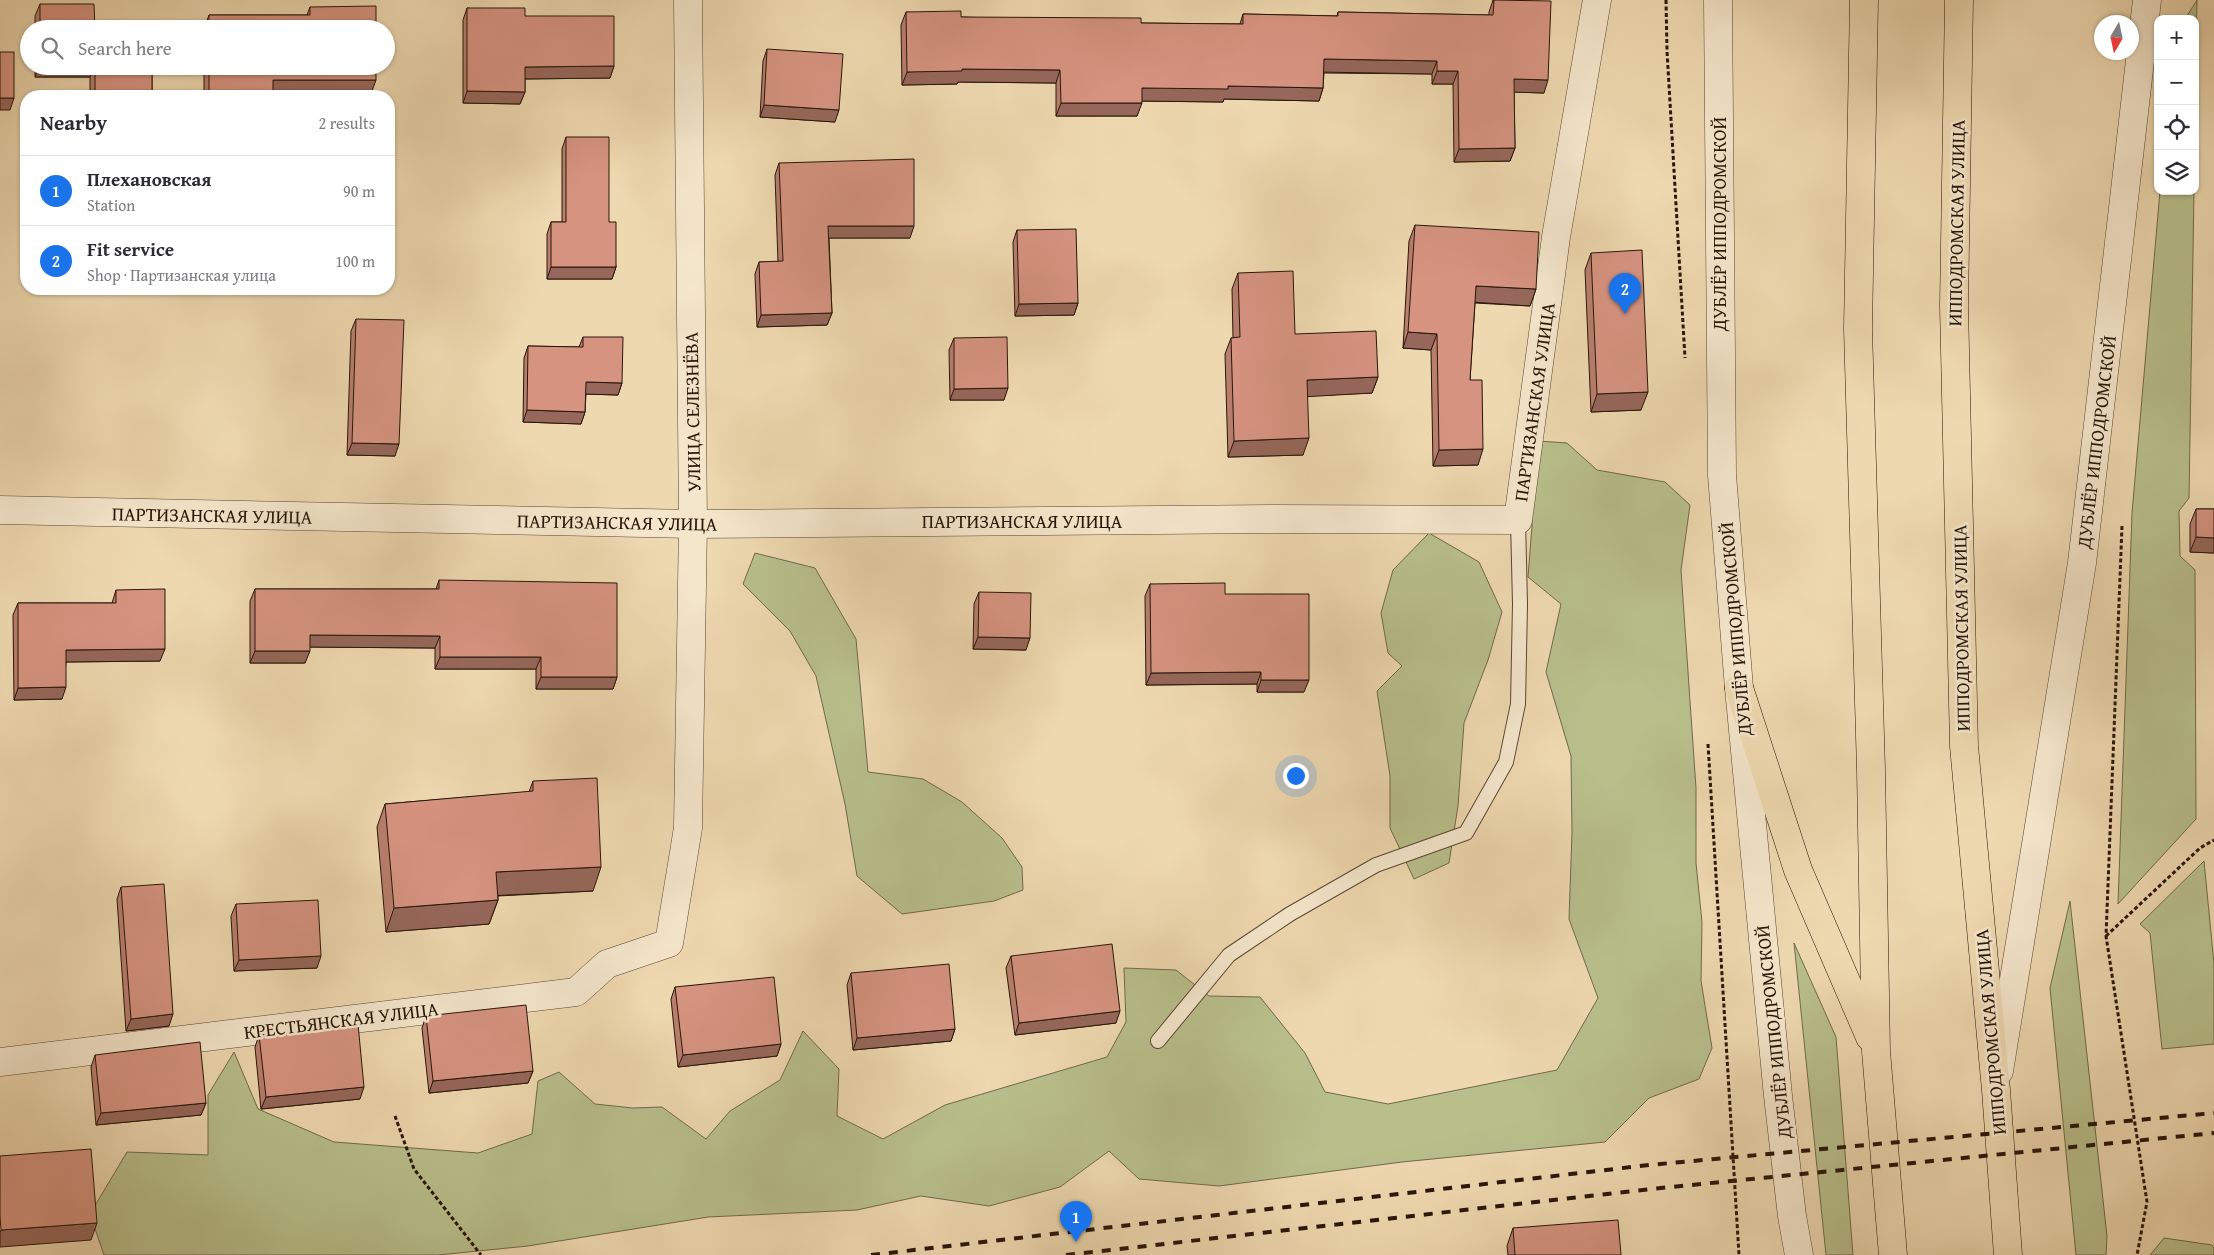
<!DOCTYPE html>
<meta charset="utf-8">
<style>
body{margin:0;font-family:"Gentium Book Plus",serif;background:#f2f2f3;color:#2b2b33}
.controls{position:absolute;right:15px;top:15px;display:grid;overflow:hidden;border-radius:10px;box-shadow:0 1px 4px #0004}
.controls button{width:45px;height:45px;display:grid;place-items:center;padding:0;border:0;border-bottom:1px solid #e1e1e2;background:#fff;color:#2b2b33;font:25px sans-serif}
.compass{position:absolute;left:2094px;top:15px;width:45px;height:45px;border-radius:50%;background:#fff;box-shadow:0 1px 4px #0004;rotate:189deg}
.you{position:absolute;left:1295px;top:775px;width:18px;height:18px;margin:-12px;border:4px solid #fff;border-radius:50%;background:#1a73e8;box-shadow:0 0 0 8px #1a73e833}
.badge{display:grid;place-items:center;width:32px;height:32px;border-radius:50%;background:#1a73e8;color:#fff;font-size:16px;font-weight:700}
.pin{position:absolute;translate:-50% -41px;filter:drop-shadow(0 1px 2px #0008)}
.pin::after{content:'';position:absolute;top:26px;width:18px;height:15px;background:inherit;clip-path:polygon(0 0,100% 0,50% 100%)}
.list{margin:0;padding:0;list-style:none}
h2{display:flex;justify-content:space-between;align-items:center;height:65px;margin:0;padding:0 20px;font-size:21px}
h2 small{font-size:16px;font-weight:400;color:#7c7c81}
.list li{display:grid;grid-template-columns:32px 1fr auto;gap:15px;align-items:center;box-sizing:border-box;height:70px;padding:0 20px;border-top:1px solid #e1e1e2}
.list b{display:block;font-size:19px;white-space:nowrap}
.list p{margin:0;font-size:16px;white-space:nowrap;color:#7c7c81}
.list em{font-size:16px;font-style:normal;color:#7c7c81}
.icon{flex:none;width:28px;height:28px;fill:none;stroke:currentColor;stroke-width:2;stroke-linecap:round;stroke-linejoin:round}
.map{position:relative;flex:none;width:2214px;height:1255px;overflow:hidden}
.search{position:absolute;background:#fff;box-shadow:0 1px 4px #0004;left:20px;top:20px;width:375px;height:55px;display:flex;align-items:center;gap:12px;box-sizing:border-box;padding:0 18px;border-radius:28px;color:#7c7c81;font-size:19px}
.panel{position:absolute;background:#fff;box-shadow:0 1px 4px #0004;left:20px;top:90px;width:375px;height:205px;border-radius:20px}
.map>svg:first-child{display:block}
.green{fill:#b8bf8b;stroke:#706a4a}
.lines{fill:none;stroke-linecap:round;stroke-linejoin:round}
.service-casing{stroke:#5a4632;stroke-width:16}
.minor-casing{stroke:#5a4632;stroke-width:29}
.tertiary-casing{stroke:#5a4632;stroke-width:29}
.trunk-casing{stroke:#281609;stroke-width:29}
.path{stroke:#281609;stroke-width:3;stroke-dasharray:4 2.5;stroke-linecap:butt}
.service{stroke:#f4e6cb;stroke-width:14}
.minor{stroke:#f4e6cb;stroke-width:28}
.tertiary{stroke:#f4e6cb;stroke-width:28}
.trunk{stroke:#eed8af;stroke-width:28}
.rail{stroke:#281609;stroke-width:4;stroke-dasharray:9 9;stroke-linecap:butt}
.wall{fill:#b87e6e;stroke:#281609}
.shaded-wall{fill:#96675a;stroke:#281609}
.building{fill:#d69380;stroke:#281609}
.labels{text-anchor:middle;stroke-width:5;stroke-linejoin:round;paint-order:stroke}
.street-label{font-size:19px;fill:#281609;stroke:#f4e6cb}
</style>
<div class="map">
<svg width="2214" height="1255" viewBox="0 0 2214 1255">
<rect width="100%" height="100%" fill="#eed8af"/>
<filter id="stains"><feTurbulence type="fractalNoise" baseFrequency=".004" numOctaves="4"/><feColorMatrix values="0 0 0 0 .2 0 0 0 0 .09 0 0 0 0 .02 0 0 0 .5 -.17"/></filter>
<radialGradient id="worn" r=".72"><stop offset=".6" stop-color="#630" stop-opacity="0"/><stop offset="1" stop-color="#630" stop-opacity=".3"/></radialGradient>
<g class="green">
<path d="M 2197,0 L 2195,104 L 2195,19 L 2185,19 Z"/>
<path d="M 2160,191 L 2194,191 L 2189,498 L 2179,511 L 2180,556 L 2195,570 L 2196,819 L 2118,904 L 2132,513 Z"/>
<path d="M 1539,441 L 1567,443 L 1597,470 L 1665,482 L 1690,505 L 1681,570 L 1696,788 L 1696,863 L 1702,922 L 1701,981 L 1712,1048 L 1699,1079 L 1649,1098 L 1605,1142 L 1402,1162 L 1219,1186 L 1139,1179 L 1109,1151 L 1060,1187 L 989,1206 L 921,1196 L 857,1210 L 708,1217 L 528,1246 L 438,1255 L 104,1255 L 90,1214 L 127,1152 L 208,1155 L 208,1095 L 234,1052 L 258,1109 L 334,1142 L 478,1153 L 532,1134 L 538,1081 L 559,1072 L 595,1104 L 633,1108 L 662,1107 L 706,1139 L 730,1111 L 780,1080 L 803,1031 L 839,1069 L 837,1116 L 883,1139 L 945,1105 L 1107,1057 L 1126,1022 L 1124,968 L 1176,970 L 1209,996 L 1260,997 L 1305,1053 L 1325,1092 L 1388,1104 L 1557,1070 L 1598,998 L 1569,919 L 1572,832 L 1571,756 L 1546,672 L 1561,604 L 1528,577 L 1532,526 L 1531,493 Z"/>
<path d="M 1429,533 L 1479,562 L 1502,612 L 1488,660 L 1464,723 L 1458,806 L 1449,863 L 1414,879 L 1390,828 L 1390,776 L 1377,691 L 1402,666 L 1388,653 L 1381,613 L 1393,570 Z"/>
<path d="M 755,553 L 815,568 L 856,639 L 868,772 L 923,779 L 962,802 L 1002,838 L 1022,867 L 1023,890 L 994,901 L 902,914 L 857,876 L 845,804 L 816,676 L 790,631 L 743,584 Z"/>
<path d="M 2204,861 L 2214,964 L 2214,1044 L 2162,1049 L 2150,933 L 2140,924 Z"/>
<path d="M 2070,901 L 2107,1236 L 2106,1255 L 2076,1255 L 2050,988 Z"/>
<path d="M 1794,943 L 1836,1037 L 1853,1255 L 1826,1255 Z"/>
<path d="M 2164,1238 L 2212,1245 L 2214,1248 L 2214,1255 L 2150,1255 Z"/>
</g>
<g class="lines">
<g class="service-casing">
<path id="service" d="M 1158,1041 L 1229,955 L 1290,914 L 1376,865 L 1466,833 L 1506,762 L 1518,704 L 1520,604 L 1518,520"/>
</g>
<g class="minor-casing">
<g id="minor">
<path d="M 0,510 L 693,524 L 1277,519 L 1518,520 L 1556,237 L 1597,0"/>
<path d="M 0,1062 L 576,992 L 607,964 L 669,943 L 688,828 L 693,524 L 688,0"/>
</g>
</g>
<g class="tertiary-casing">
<g id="tertiary">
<path d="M 1718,0 L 1722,475 L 1739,688 L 1778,1096 L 1792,1216 L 1799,1255"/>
<path d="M 1999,1071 L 2082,563 L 2147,0"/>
</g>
</g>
<g class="trunk-casing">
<g id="trunk">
<path d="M 1864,0 L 1858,329 L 1871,770 L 1876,1051 L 1893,1255"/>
<path d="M 1959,0 L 1954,306 L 1964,746 L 1996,1090 L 2008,1255"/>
<path d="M 1739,688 L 1798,870 L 1870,1037"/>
</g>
</g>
<g class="path">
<path d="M 1666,0 L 1667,51 L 1685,358"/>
<path d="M 2122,526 L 2106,936 L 2147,1202 L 2137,1255"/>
<path d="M 1708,744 L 1739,1255"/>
<path d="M 2106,936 L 2200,848 L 2214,840"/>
<path d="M 395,1116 L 414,1169 L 481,1255"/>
</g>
<use href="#service" class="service"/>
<use href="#minor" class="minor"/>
<use href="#tertiary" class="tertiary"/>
<use href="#trunk" class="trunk"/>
<g class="rail">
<path d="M 871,1255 L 1649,1165 L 2214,1113"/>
<path d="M 1066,1255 L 1651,1189 L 2214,1133"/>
</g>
</g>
<g class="wall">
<path d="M 1493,0 L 1544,93 L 1514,92 L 1515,148 L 1510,161 L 1454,162 L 1453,84 L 1432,84 L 1432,74 L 1324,73 L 1323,88 L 1319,101 L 1224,99 L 1223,102 L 1142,101 L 1137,116 L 1056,116 L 1056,83 L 958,82 L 957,84 L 902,85 L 901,25 L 906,12 L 961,17 L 1141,23 L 1240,24 L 1243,14 L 1337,16 L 1338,12 L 1489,15 L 1489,12 Z"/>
<path d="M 40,4 L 95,29 L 35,29 L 35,16 Z"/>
<path d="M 310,7 L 376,29 L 204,29 L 209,15 L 307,15 Z"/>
<path d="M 467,8 L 525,16 L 614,66 L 610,78 L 525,79 L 525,92 L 520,104 L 463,103 L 463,20 Z"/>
<path d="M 767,49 L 835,122 L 760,117 L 763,61 Z"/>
<path d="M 35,66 L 152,66 L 152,96 L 90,96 L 90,77 L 35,77 Z"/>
<path d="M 204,66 L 376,66 L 371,94 L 273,94 L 273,96 L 204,96 Z"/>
<path d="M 566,137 L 609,222 L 616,267 L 612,279 L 547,279 L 547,234 L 551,222 L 562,222 L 562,149 Z"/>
<path d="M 779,163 L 910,238 L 829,238 L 832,313 L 827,325 L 757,327 L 755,274 L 759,262 L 778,262 L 775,175 Z"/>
<path d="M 1415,225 L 1536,289 L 1530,306 L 1475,303 L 1470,380 L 1478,465 L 1433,466 L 1431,350 L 1403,348 L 1409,241 Z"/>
<path d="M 1017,230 L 1078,303 L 1074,315 L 1015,316 L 1013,242 Z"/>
<path d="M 1591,253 L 1641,410 L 1591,412 L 1585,270 Z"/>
<path d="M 1238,273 L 1295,334 L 1378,377 L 1372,393 L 1307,396 L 1303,455 L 1228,457 L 1225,354 L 1231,338 L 1233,338 L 1232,289 Z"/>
<path d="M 356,319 L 395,456 L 347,455 L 351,331 Z"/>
<path d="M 583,337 L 622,383 L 618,395 L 586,394 L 585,412 L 581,424 L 523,422 L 524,358 L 528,346 L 579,347 Z"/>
<path d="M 954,338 L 1004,400 L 950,400 L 949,350 Z"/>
<path d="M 2196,509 L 2214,509 L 2214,553 L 2190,552 L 2190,524 Z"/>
<path d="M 439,580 L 617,677 L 613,689 L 536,689 L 536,669 L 435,669 L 435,648 L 310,647 L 305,663 L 250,663 L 250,601 L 255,589 L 436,589 Z"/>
<path d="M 1150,584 L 1225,594 L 1304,692 L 1257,692 L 1257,684 L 1146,685 L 1145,596 Z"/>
<path d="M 116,590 L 160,661 L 66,662 L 62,699 L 14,700 L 13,615 L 18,603 L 112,603 Z"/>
<path d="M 979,592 L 1026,650 L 973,649 L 974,604 Z"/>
<path d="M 533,781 L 593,891 L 498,896 L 498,900 L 489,924 L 386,932 L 377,827 L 385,804 L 529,792 Z"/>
<path d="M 121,887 L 169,1026 L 126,1031 L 117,899 Z"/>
<path d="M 236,904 L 317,968 L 234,971 L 231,916 Z"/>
<path d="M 1011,956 L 1116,1023 L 1015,1035 L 1006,968 Z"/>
<path d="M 851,973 L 955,1029 L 951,1041 L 853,1050 L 847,985 Z"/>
<path d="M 675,987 L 781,1044 L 777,1056 L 678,1067 L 671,999 Z"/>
<path d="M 426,1016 L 533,1071 L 528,1083 L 429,1093 L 422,1028 Z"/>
<path d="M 259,1035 L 360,1099 L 261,1109 L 255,1047 Z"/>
<path d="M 95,1055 L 206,1103 L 201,1115 L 96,1125 L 91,1067 Z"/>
<path d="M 1513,1228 L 1621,1255 L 1508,1255 L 1507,1246 Z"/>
</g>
<g class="shaded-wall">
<path d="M 1324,59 L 1437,61 L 1432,74 L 1319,72 Z"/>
<path d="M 39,66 L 94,66 L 90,77 L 35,77 Z"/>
<path d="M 614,66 L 610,78 L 520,79 L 525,67 Z"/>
<path d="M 962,69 L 1060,70 L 1056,83 L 958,82 L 957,84 L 902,85 L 907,72 Z"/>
<path d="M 1437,71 L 1458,71 L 1453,84 L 1432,84 Z"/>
<path d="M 1514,79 L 1548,80 L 1544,93 L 1509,92 Z"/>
<path d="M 273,80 L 376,80 L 371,94 L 268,94 Z"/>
<path d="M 1228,86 L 1323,88 L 1319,101 L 1224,99 L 1223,102 L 1137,101 L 1142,88 Z"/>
<path d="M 467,91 L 525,92 L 520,104 L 463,103 Z"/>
<path d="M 0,98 L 14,98 L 10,110 L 0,110 Z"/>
<path d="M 1061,103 L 1142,103 L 1137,116 L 1056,116 Z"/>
<path d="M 764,105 L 839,110 L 835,122 L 760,117 Z"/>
<path d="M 1515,148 L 1510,161 L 1454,162 L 1459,149 Z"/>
<path d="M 828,226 L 914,226 L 910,238 L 824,238 Z"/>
<path d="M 551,267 L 616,267 L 612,279 L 547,279 Z"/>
<path d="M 1476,286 L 1536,289 L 1530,306 L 1471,302 Z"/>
<path d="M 1078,303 L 1074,315 L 1015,316 L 1019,304 Z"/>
<path d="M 832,313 L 827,325 L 757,327 L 761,315 Z"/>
<path d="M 1408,332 L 1437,334 L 1431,350 L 1403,348 Z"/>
<path d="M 1378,377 L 1372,393 L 1301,397 L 1307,380 Z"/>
<path d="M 586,382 L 622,383 L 618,395 L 582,394 Z"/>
<path d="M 1008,388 L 1004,400 L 950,400 L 954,389 Z"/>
<path d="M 1648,392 L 1641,410 L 1591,412 L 1597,394 Z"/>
<path d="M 527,410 L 585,412 L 581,424 L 523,422 Z"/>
<path d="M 1309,438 L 1303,455 L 1228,457 L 1234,441 Z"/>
<path d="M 352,443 L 399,444 L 395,456 L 347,455 Z"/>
<path d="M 1483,449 L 1478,465 L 1433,466 L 1439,450 Z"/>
<path d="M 2196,537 L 2214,538 L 2214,553 L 2190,552 Z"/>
<path d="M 310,635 L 440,636 L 435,648 L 305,647 Z"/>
<path d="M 978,637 L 1030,638 L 1026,650 L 973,649 Z"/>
<path d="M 165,649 L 160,661 L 62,662 L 66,650 Z"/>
<path d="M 255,651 L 310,651 L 305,663 L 250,663 Z"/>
<path d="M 440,657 L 541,657 L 536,669 L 435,669 Z"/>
<path d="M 1261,672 L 1257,684 L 1146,685 L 1151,673 Z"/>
<path d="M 541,677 L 617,677 L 613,689 L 536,689 Z"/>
<path d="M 1261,680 L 1309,680 L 1304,692 L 1257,692 Z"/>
<path d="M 66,687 L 62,699 L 14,700 L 18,688 Z"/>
<path d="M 601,867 L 593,891 L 487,896 L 496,872 Z"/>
<path d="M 498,900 L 489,924 L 386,932 L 394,908 Z"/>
<path d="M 321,956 L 317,968 L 234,971 L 239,960 Z"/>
<path d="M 1120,1011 L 1116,1023 L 1015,1035 L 1019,1023 Z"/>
<path d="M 173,1014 L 169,1026 L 126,1031 L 131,1019 Z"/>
<path d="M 955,1029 L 951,1041 L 853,1050 L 857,1038 Z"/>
<path d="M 781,1044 L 777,1056 L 678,1067 L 683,1055 Z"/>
<path d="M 533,1071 L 528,1083 L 429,1093 L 433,1081 Z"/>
<path d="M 364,1087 L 360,1099 L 261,1109 L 266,1097 Z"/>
<path d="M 206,1103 L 201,1115 L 96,1125 L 101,1113 Z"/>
<path d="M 97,1223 L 91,1240 L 0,1247 L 0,1233 L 1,1230 Z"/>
</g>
<g class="building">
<path d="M 1494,0 L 1551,1 L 1548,80 L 1514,79 L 1515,148 L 1459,149 L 1458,71 L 1437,71 L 1437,61 L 1324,59 L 1323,88 L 1228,86 L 1228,89 L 1142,88 L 1142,103 L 1061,103 L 1060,70 L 962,69 L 962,71 L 907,72 L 906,12 L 961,11 L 961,17 L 1141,18 L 1141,23 L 1243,24 L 1243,14 L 1338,16 L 1338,12 L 1493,15 Z"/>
<path d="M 40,4 L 94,4 L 95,29 L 40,29 Z"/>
<path d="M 376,6 L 376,29 L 209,29 L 209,15 L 310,15 L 310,7 Z"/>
<path d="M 467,8 L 525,8 L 525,16 L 614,16 L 614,66 L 525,67 L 525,92 L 467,91 Z"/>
<path d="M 767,49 L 843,54 L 839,110 L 764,105 Z"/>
<rect x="0" y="52" width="14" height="46"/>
<rect x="95" y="66" width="57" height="30"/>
<path d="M 209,66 L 376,66 L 376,80 L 273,80 L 273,96 L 209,96 Z"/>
<path d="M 566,137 L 609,137 L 609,222 L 616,222 L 616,267 L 551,267 L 551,222 L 566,222 Z"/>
<path d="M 914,159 L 914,226 L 828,226 L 832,313 L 761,315 L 759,262 L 783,261 L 779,163 Z"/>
<path d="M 1415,225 L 1539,232 L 1536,289 L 1476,286 L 1470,380 L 1482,380 L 1483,449 L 1439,450 L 1437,334 L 1408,332 Z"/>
<path d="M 1076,229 L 1078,303 L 1019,304 L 1017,230 Z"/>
<path d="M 1642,250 L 1648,392 L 1597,394 L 1591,253 Z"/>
<path d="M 1293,271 L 1295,334 L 1376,331 L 1378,377 L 1307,380 L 1309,438 L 1234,441 L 1231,338 L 1240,337 L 1238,273 Z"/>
<path d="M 356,319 L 404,320 L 399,444 L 352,443 Z"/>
<path d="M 583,337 L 623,337 L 622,383 L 586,382 L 585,412 L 527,410 L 528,346 L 583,347 Z"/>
<path d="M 1007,337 L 1008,388 L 954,389 L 954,338 Z"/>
<path d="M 2196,509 L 2214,509 L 2214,538 L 2196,537 Z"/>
<path d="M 439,580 L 617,583 L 617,677 L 541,677 L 541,657 L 440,657 L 440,636 L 310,635 L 310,651 L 255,651 L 255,589 L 439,589 Z"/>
<path d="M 1225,583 L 1225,594 L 1309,594 L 1309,680 L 1261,680 L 1261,672 L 1151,673 L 1150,584 Z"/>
<path d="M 165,589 L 165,649 L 66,650 L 66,687 L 18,688 L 18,603 L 116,603 L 116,590 Z"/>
<path d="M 979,592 L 1031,593 L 1030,638 L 978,637 Z"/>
<path d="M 597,778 L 601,867 L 496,872 L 498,900 L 394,908 L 385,804 L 533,791 L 533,781 Z"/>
<path d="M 164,884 L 173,1014 L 131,1019 L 121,887 Z"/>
<path d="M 318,900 L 321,956 L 239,960 L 236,904 Z"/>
<path d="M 1112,944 L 1120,1011 L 1019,1023 L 1011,956 Z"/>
<path d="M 949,964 L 955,1029 L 857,1038 L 851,973 Z"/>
<path d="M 774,977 L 781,1044 L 683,1055 L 675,987 Z"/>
<path d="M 526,1005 L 533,1071 L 433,1081 L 426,1016 Z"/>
<path d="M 358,1024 L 364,1087 L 266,1097 L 259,1035 Z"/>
<path d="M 200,1042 L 206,1103 L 101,1113 L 95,1055 Z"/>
<path d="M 91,1149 L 97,1223 L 1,1230 L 0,1216 L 0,1156 Z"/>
<path d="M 1618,1220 L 1621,1255 L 1515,1255 L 1513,1228 Z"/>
</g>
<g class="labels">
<g class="street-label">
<text transform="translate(1956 223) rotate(-89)" y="7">ИППОДРОМСКАЯ УЛИЦА</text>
<text transform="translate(1719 224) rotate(-90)" y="7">ДУБЛЁР ИППОДРОМСКОЙ</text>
<text transform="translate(1534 402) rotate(-82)" y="7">ПАРТИЗАНСКАЯ УЛИЦА</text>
<text transform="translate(692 412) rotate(-91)" y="7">УЛИЦА СЕЛЕЗНЁВА</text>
<text transform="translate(2096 442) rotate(-83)" y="7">ДУБЛЁР ИППОДРОМСКОЙ</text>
<text transform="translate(212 515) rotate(1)" y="7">ПАРТИЗАНСКАЯ УЛИЦА</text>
<text x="1022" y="528">ПАРТИЗАНСКАЯ УЛИЦА</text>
<text transform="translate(617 522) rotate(1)" y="7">ПАРТИЗАНСКАЯ УЛИЦА</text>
<text transform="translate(1961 628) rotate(-91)" y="7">ИППОДРОМСКАЯ УЛИЦА</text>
<text transform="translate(1735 629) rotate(-95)" y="7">ДУБЛЁР ИППОДРОМСКОЙ</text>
<text transform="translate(341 1020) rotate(-7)" y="7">КРЕСТЬЯНСКАЯ УЛИЦА</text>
<text transform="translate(1773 1032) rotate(-96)" y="7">ДУБЛЁР ИППОДРОМСКОЙ</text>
<text transform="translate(1990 1032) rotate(-95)" y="7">ИППОДРОМСКАЯ УЛИЦА</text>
</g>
</g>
<rect width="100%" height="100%" filter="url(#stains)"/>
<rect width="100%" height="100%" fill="url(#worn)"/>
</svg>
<div class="controls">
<button>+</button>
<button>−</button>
<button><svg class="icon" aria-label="locate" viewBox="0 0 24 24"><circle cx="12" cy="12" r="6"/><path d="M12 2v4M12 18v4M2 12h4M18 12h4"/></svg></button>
<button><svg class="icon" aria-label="layers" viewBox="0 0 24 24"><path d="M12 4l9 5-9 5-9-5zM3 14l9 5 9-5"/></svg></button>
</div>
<svg class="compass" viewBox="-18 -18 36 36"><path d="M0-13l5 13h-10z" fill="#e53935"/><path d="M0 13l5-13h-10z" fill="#7c7c81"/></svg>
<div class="you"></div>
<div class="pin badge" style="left:1076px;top:1242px">1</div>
<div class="pin badge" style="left:1625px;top:314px">2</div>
<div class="search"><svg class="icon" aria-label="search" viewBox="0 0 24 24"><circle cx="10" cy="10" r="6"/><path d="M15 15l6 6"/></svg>Search here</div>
<section class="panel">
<h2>Nearby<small>2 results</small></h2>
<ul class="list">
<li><span class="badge">1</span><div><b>Плехановская</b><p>Station</p></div><em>90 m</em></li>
<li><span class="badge">2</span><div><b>Fit service</b><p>Shop · Партизанская улица</p></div><em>100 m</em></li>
</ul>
</section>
</div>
